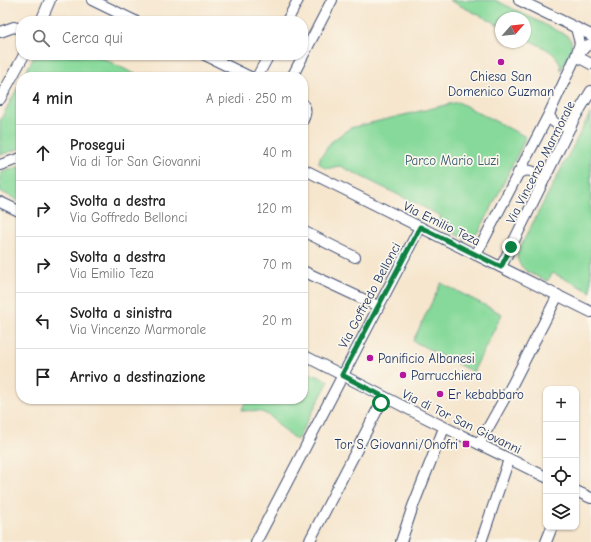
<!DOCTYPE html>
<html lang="it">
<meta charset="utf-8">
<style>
body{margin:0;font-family:"Comic Neue",sans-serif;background:#f6f6f6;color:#222}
.controls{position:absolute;right:12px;bottom:12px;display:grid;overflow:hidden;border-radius:8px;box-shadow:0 1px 3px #0004}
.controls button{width:36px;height:36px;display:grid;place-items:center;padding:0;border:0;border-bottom:1px solid #e0e0e0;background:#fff;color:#222;font:20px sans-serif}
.compass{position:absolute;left:495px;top:12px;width:36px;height:36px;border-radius:50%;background:#fff;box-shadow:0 1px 3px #0004;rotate:63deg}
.stop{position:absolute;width:12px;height:12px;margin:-9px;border:3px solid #0b8043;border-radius:50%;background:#fff}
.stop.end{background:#0b8043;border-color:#fff;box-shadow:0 1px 4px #0008}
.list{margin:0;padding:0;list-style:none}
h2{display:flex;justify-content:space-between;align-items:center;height:52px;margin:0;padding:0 16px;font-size:17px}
h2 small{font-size:13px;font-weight:400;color:#767676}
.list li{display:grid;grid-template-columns:26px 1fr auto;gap:12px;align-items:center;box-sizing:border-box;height:56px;padding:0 16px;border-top:1px solid #e0e0e0}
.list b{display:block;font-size:15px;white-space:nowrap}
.list p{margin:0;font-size:13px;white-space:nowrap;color:#767676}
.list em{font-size:13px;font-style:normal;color:#767676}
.icon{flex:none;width:22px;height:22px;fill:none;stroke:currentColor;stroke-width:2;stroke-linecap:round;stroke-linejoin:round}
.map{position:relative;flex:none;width:591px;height:542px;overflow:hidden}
.search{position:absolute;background:#fff;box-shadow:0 1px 3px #0004;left:16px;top:16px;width:292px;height:44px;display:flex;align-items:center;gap:10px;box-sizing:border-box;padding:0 14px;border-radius:16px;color:#767676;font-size:15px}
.panel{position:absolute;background:#fff;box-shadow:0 1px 3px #0004;left:16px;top:72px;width:292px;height:332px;border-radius:16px}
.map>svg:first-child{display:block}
.green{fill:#86d99a;stroke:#50847c}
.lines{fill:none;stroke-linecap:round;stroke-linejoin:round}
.minor-casing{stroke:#3c4a6f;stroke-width:12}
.minor{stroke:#fff;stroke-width:10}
.route{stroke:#0b8043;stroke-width:5}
.poi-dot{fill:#b5179e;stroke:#fbf7ec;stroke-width:1.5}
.labels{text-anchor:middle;stroke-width:3.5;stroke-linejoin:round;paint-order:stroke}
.poi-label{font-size:13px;fill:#1b2f5e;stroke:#fbf7ec;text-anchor:start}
.park-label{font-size:13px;fill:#365a6d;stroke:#fbf7ec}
.street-label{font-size:13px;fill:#1b2f5e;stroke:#fbf7ec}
</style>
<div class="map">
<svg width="591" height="542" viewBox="0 0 591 542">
<rect width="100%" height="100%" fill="#fbf7ec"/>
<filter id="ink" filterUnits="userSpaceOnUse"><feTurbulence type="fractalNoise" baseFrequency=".025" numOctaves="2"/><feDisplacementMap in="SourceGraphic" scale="8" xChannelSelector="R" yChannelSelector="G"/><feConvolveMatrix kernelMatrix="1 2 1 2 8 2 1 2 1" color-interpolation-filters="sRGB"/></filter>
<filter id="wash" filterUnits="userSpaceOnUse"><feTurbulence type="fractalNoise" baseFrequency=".012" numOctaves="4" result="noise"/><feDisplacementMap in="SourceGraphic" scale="16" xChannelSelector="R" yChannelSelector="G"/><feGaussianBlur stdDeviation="0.9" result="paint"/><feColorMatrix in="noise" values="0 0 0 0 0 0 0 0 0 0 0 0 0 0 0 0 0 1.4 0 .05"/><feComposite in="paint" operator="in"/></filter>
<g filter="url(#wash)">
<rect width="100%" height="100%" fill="#f6e6ce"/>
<g class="green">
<path d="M 449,0 L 495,0 L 568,36 C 577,46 566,60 561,70 C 560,51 539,46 525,38 L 525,18 L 501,18 L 501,26 Z"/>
<path d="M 35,55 L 96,55 L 141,77 L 23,77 Z"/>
<path d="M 21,81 L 21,148 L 0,155 L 0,121 Z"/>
<path d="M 458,102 L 526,137 L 488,215 L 478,232 L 474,236 L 467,238 L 459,236 L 437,224 L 441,216 L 340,166 C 330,167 327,172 319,163 L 320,158 L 331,142 L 350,128 Z"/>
<path d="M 591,112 L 591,292 L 553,273 L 547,281 C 533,274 517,271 517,253 Z"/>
<path d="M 21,166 L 21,202 L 0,191 L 0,174 L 3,172 Z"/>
<path d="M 441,283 L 502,314 L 473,372 L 413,341 Z"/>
<path d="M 303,370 L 329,381 L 297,440 C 272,425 277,408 241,411 L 247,399 L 303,399 Z"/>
</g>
</g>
<g filter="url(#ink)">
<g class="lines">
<g class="minor-casing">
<g id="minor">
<path d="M 92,0 L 135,21"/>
<path d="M 519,0 L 591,35"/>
<path d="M 41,21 L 50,0"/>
<path d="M 287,21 L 298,0"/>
<path d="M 0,32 L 14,27 L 21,29"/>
<path d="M 205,55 L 250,77"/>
<path d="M 578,55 L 586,46 L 591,44"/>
<path d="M 576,56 L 591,64"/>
<path d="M 257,77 L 269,55"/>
<path d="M 292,77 L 332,0"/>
<path d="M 0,99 L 24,55"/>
<path d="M 303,104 C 307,109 306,114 303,120"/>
<path d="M 549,114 C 552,125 561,126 571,126"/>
<path d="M 0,165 L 21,158"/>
<path d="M 303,169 L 591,312"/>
<path d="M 518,173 C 528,169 532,170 540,176 L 541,186"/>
<path d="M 0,202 L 21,212"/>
<path d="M 303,231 L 355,257"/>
<path d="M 476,255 L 549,114 L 576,56 L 580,43 L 576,28"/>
<path d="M 501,267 L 573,121 L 591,91"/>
<path d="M 303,271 L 378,306"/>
<path d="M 303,355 L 420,415 L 546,477"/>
<path d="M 479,444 L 512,385 L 558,295"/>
<path d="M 576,491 L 591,498"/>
<path d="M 256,542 L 420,227"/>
<path d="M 309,542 L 384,397"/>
<path d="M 401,542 L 413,506 L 444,428"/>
<path d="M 481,542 L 509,459"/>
<path d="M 546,542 L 552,527"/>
</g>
</g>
<use href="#minor" class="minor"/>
</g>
</g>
<g class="lines" filter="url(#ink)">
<path class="route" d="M 381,403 L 384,397 L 342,375 L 420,227 L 501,267 L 511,247"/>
</g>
<g class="poi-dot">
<circle cx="501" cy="62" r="4"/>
<circle cx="370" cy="358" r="4"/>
<circle cx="403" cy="375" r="4"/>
<circle cx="440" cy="394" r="4"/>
<rect x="462" y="440" width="8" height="8" rx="2"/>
</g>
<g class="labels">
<g class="poi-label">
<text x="501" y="81" text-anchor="middle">Chiesa San<tspan x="501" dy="15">Domenico Guzman</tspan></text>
<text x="378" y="363">Panificio Albanesi</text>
<text x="411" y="380">Parrucchiera</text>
<text x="448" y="399">Er kebabbaro</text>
<text x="458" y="449" text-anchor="end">Tor S. Giovanni/Onofri</text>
</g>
<g class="park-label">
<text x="452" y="165">Parco Mario Luzi</text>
</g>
<g class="street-label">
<text transform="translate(540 162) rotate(-63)" y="5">Via Vincenzo Marmorale</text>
<text transform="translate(442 223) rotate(26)" y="5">Via Emilio Teza</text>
<text transform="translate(369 295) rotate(-62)" y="5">Via Goffredo Bellonci</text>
<text transform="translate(462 421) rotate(26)" y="5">Via di Tor San Giovanni</text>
</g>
</g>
</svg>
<div class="controls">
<button>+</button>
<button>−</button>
<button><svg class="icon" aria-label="locate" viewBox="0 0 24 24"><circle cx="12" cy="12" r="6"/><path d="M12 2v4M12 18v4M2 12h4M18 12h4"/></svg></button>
<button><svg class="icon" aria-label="layers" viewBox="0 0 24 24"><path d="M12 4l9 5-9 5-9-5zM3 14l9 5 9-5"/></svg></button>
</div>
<svg class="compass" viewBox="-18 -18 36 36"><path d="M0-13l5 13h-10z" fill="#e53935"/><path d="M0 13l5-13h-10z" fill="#767676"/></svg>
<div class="stop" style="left:381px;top:403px"></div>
<div class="stop end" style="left:511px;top:247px"></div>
<div class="search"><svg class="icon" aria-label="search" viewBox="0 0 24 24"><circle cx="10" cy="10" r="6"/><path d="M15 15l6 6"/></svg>Cerca qui</div>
<section class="panel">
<h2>4 min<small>A piedi · 250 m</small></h2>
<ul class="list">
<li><svg class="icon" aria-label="ahead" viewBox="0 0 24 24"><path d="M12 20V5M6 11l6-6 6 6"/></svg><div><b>Prosegui</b><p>Via di Tor San Giovanni</p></div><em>40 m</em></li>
<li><svg class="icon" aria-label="right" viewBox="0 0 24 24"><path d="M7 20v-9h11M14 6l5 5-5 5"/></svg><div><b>Svolta a destra</b><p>Via Goffredo Bellonci</p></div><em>120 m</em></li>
<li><svg class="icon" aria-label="right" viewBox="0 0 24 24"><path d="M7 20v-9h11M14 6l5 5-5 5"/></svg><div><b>Svolta a destra</b><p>Via Emilio Teza</p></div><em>70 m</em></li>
<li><svg class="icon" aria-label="left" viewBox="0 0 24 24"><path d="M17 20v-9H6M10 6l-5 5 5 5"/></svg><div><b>Svolta a sinistra</b><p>Via Vincenzo Marmorale</p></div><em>20 m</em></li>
<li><svg class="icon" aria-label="arrive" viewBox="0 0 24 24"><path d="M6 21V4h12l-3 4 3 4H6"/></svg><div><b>Arrivo a destinazione</b></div></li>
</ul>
</section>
</div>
